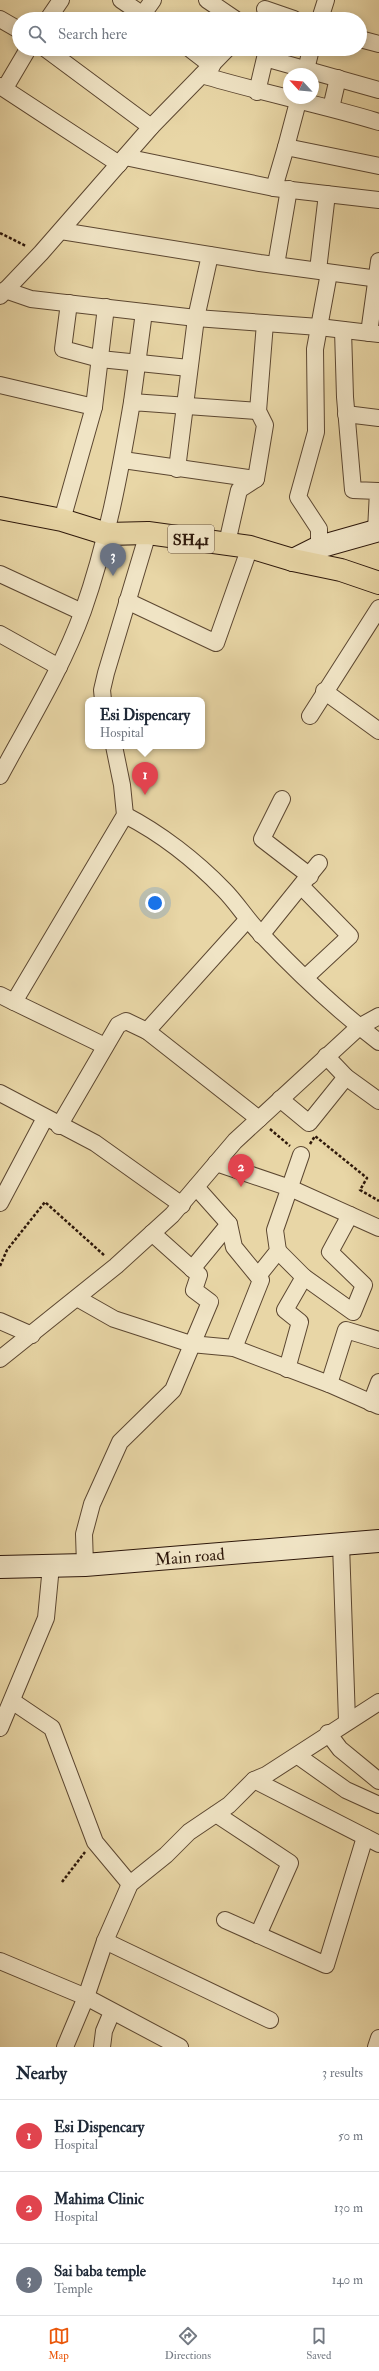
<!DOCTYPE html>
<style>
body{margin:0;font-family:"IM FELL Double Pica",serif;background:#f2f2f3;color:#1f2937}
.compass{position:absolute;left:283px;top:68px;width:36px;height:36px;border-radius:50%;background:#fff;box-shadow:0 2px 10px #0003;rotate:296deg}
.you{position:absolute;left:155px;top:903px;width:14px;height:14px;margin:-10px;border:3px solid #fff;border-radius:50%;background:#1a73e8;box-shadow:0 0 0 6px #1a73e833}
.badge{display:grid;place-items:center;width:26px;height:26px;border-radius:50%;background:#ea580c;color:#fff;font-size:13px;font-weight:700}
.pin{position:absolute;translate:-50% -33px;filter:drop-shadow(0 1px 2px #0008)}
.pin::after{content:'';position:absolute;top:21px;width:14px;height:12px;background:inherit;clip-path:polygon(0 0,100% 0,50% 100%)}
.popup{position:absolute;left:85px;top:697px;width:120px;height:52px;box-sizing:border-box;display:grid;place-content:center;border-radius:8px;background:#fff;filter:drop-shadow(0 1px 3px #0005);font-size:13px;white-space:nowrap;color:#747a83}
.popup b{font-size:15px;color:#1f2937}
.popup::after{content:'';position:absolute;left:50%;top:100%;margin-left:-8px;border:8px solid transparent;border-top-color:#fff}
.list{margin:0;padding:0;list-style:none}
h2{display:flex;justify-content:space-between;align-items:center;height:52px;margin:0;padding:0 16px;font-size:17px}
h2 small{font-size:13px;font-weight:400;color:#747a83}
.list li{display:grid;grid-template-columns:26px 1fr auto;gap:12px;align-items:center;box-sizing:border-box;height:72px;padding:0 16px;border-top:1px solid #e0e1e3}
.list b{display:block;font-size:15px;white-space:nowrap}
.list p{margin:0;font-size:13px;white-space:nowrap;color:#747a83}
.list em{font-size:13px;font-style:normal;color:#747a83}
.icon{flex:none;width:22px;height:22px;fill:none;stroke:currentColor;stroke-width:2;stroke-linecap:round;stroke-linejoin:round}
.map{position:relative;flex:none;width:379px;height:2047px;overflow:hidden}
.search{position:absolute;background:#fff;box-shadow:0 2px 10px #0003;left:12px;right:12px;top:12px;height:44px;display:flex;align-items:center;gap:10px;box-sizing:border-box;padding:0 14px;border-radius:22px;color:#747a83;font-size:15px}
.sheet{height:268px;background:#fff}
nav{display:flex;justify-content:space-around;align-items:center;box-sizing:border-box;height:56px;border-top:1px solid #e0e1e3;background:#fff;font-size:11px;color:#747a83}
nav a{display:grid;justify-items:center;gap:2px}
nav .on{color:#ea580c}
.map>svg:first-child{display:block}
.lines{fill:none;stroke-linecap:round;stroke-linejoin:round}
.street-casing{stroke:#5c4731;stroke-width:18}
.secondary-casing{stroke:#2d170a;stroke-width:24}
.primary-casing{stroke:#2d170a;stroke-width:24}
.path{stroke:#2d170a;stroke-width:2.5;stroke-dasharray:3 2;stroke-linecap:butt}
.street{stroke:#f0e4c5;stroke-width:16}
.secondary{stroke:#f0e4c5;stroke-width:22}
.primary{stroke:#e8d6a6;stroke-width:22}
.labels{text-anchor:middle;stroke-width:3.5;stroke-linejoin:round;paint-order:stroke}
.shield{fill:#f0e4c5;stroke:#685442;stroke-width:1}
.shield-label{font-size:16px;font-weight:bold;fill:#2d170a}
.street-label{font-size:17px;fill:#2d170a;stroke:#f0e4c5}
</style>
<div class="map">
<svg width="379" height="2047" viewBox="0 0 379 2047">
<rect width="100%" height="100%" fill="#e8d6a6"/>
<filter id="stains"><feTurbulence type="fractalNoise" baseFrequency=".005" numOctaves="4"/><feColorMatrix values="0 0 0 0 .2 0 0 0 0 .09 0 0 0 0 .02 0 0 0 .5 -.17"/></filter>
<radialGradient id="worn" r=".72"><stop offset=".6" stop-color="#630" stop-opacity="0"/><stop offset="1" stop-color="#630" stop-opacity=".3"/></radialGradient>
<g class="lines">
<g class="street-casing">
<g id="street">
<path d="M 121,0 L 149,19"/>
<path d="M 207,0 L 235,19"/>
<path d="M 265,9 L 294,19"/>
<path d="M 143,14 L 153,0"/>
<path d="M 0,19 L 19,30"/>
<path d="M 48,19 L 61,0"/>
<path d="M 320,19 L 326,0"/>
<path d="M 360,39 L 379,44"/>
<path d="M 46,49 L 151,127"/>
<path d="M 190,49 L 212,66"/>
<path d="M 305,74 L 311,49"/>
<path d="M 202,75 C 261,93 321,104 379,122"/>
<path d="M 0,86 L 119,164"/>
<path d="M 5,88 L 28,49"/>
<path d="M 257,92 L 265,58 L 379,90"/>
<path d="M 331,108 L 338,78"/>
<path d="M 286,147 L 299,98"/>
<path d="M 125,157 L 274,188 L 379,200"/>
<path d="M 274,188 L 286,147 L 379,166"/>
<path d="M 61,231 L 260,263 L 379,279"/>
<path d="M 276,265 L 289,189"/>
<path d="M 318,270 L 327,194"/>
<path d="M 5,290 L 31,299 L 196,318 L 319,327 L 379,334"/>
<path d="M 0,296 L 41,253 L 151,127 L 227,49"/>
<path d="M 69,303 L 63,349 L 100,359 L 189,368"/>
<path d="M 343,330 L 345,397 L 353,490 L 378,491 L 376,531"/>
<path d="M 369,333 L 379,261"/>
<path d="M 0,385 L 94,407"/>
<path d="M 132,402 L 144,312"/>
<path d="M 346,414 L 379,418"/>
<path d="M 123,460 L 256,479"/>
<path d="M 177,469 L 196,318 L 210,255"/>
<path d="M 62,520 L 94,407 L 106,307"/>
<path d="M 227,543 L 239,490 L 256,479 L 265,425 L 258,411 L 265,323"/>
<path d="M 319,547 L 319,529 L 298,497 L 316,432 L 315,349 L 329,273"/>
<path d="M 0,574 L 82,612"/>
<path d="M 127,601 L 216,643 L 250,547"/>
<path d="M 0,634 L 59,667"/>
<path d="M 324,691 L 379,731"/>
<path d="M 103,700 L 102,690 L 106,673 L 148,533"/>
<path d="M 310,716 L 379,608"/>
<path d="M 0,776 C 29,722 62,669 83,611 C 107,543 120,473 132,402 L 258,411"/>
<path d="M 282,799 L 262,839 L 310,876"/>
<path d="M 125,815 C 160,833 196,861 224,890 C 237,903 247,920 261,934 C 297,972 337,1010 379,1042"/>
<path d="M 301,886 L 350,936 L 306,977"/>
<path d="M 247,920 L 147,1031 L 259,1119"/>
<path d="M 261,935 L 319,863"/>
<path d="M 0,995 L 14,1002 L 125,815 L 122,785 L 114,746"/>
<path d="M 14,1002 L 105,1046"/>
<path d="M 326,1056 L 346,1077 L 379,1101"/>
<path d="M 0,1093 L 95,1143 L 182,1205"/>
<path d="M 280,1099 L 309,1123 L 346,1077"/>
<path d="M 59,1126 L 118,1025 L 126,1021 L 147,1031"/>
<path d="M 216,1163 L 290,1188 L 379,1228"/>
<path d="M 196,1187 L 229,1224 L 234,1247 L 261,1280 L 234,1348"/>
<path d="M 0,1203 L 45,1118"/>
<path d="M 278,1251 L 304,1277 L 285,1310 L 300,1322 L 287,1369"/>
<path d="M 192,1269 L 229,1224"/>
<path d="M 258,1276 L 278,1251 L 275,1230 L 301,1155"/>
<path d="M 304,1277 L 353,1312 L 364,1285 L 330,1252 L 350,1215"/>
<path d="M 77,1298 L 114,1319 L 191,1344 L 234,1348 L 329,1384 L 379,1406"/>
<path d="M 0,1321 L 32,1335"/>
<path d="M 0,1359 L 116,1266 L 172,1215 L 235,1141 L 359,1027 L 379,1016"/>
<path d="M 329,1384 L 346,1330 L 379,1340"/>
<path d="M 371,1403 L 379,1382"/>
<path d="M 341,1544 L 347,1721"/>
<path d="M 85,1565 L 84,1534 L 92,1504 L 120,1442 L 173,1390 L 210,1302 L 194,1290 L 199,1275 L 152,1233"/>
<path d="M 12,1701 L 52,1728 L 95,1842 L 130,1884"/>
<path d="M 0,1728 L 46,1618 L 51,1566"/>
<path d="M 328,1733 L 340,1749 L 379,1781"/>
<path d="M 298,1756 L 346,1790 L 379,1805"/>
<path d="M 254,1780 L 379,1844"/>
<path d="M 216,1814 L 290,1863 L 258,1935"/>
<path d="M 225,1920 L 326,1965 L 365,1837"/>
<path d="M 105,1941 L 270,2020"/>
<path d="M 0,1961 L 86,1997 L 180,2047"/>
<path d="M 65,2047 L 86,1997 L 105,1941 L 130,1884 L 166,1855 L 189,1832 L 229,1805 L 254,1780 L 266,1775 L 379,1702"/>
<path d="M 102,2047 L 104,2031 L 112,2012"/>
<path d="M 376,2047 L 379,2038"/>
</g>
</g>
<g class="secondary-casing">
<g id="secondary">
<path d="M 293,560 L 319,547 L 379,530"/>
<path id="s1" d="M 0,1567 L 85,1565 L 379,1541"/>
</g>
</g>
<g class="primary-casing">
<path id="primary" d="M 0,508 L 62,520 L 107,534 L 148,533 L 250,547 L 293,560 L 341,570 L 379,583"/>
</g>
<g class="path">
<path d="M 0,233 L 26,246"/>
<path d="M 270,1129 L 290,1146"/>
<path d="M 310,1144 L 315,1136 L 367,1178 L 360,1190 L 379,1201"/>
<path d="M 0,1266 L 7,1250 L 45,1202 L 105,1256"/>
<path d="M 62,1882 L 85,1852"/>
</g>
<use href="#street" class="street"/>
<use href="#secondary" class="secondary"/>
<use href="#primary" class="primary"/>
</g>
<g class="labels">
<rect class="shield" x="168" y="525" width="46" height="28" rx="3"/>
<g class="shield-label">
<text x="191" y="545">SH41</text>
</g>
<g class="street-label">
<text dy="6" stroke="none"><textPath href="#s1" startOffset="190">Main road</textPath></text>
</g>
</g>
<rect width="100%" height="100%" filter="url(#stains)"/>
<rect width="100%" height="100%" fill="url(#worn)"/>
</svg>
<svg class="compass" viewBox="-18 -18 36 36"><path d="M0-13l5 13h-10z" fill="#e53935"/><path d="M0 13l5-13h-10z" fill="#747a83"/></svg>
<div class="you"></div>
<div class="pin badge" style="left:145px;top:795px;background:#e0444e">1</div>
<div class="popup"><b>Esi Dispencary</b>Hospital</div>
<div class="pin badge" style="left:241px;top:1187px;background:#e0444e">2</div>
<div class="pin badge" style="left:113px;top:576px;background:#6b7280">3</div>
<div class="search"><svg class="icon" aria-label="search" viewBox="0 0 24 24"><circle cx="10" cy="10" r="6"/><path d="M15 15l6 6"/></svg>Search here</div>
</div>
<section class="sheet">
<h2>Nearby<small>3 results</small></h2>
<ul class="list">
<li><span class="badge" style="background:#e0444e">1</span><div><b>Esi Dispencary</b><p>Hospital</p></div><em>50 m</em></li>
<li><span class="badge" style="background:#e0444e">2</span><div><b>Mahima Clinic</b><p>Hospital</p></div><em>130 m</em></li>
<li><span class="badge" style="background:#6b7280">3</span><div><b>Sai baba temple</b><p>Temple</p></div><em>140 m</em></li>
</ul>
</section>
<nav>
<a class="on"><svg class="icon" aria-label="map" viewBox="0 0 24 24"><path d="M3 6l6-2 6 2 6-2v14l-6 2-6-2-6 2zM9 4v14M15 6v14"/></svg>Map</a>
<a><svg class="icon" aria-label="directions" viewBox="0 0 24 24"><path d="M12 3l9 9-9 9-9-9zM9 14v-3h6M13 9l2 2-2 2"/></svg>Directions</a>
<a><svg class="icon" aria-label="saved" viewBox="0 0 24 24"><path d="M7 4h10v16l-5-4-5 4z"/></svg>Saved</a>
</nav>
